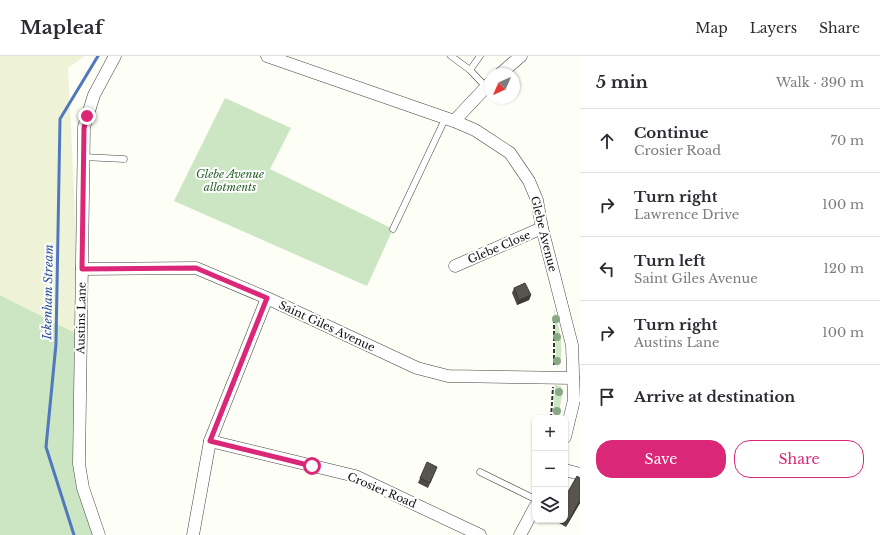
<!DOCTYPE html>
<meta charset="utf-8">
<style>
body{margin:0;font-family:"Libre Baskerville",serif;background:#f2f2f3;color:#2b2b33}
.controls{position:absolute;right:12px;bottom:12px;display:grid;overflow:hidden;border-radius:8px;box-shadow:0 1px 3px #0004}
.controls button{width:36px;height:36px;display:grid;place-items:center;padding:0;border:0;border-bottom:1px solid #e1e1e2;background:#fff;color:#2b2b33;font:20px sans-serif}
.compass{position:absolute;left:484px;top:12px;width:36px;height:36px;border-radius:50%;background:#fff;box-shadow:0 1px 3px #0004;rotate:225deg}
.stop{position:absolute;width:12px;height:12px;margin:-9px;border:3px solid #db2777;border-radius:50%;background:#fff}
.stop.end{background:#db2777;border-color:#fff;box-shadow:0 1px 4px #0008}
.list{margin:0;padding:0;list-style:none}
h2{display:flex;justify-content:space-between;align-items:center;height:52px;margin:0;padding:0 16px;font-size:17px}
h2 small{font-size:13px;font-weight:400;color:#7c7c81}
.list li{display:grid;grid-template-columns:26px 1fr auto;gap:12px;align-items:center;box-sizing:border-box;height:64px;padding:0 16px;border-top:1px solid #e1e1e2}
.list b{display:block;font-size:15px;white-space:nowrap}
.list p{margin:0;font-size:13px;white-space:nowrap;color:#7c7c81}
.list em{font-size:13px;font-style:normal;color:#7c7c81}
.actions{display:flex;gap:8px;padding:12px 16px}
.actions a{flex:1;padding:9px 0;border:1px solid #db2777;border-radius:16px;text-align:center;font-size:14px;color:#db2777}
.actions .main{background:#db2777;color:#fff}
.icon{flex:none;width:22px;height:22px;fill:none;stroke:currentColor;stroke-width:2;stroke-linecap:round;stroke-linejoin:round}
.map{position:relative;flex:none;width:580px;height:479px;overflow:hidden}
header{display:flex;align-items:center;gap:24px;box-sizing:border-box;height:56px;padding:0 20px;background:#fff;border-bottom:1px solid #e1e1e2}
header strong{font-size:19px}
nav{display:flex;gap:22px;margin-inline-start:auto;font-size:14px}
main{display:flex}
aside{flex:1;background:#fff}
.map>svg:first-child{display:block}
.farmland{fill:#eef2d7}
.green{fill:#cce5c2}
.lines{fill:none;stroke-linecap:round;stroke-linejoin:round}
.stream{stroke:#4f78be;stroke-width:3}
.service-casing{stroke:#444;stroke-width:7}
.minor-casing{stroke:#444;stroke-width:13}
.path{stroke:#333;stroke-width:2;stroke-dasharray:4 2;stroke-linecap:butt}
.service{stroke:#fff;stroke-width:6}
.minor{stroke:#fff;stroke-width:12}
.tree{fill:#88a885}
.wall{fill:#4c4843}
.shaded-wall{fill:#3e3b37}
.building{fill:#58544e;stroke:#3e3b37}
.route{stroke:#db2777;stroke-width:5}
.labels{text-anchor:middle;stroke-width:4;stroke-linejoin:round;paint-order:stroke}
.park-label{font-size:11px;font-style:italic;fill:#286229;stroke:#fff}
.street-label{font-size:11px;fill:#111;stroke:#fff}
.water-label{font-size:12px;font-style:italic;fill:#274c95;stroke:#fff}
</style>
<header>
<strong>Mapleaf</strong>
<nav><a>Map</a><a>Layers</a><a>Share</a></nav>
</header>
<main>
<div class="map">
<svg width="580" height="479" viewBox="0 0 580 479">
<rect width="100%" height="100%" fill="#fdfef5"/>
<path class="farmland" d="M 0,0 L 85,0 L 68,12 L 81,280 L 0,239 Z"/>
<g class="green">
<path d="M 225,42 L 291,72 L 270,113 L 393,173 L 367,230 L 174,145 Z"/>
<path d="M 0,239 L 81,280 L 79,408 L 99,479 L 0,479 Z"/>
<path d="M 554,252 C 558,270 566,293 558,311 L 556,308 Z"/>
<path d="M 555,329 L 561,330 L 562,339 L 558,362 L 553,362 Z"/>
</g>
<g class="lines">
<path class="stream" d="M 74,479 L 46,391 L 56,288 L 60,63 L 98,0"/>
<g class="service-casing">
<g id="service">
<path d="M 451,0 L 470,14 L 486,31"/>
<path d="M 470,14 L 480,0"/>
<path d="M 83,101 L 124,103"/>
<path d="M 393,173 L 446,61"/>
<path d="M 480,416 L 535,443"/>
</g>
</g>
<g class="minor-casing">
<g id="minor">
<path d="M 267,0 L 454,65 L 475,74 L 510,97 L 529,125 L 537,144 L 542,172 L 572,289 L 574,344 L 565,381"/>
<path d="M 500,18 L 521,0"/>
<path d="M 454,65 L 490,27"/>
<path d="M 455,210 L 542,172"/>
<path d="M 82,213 L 196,212 L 267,242 L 417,312 L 448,320 L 573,322"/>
<path d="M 210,385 L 355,420 L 480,479"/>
<path d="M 565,414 L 580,418"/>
<path d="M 99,479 L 83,432 L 79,408 L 84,71 L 94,39 L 115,0"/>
<path d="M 193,479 L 210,385 L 267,242"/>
<path d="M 520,479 L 535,451"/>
</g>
</g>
<g class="path">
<path d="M 554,263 L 554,311"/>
<path d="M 551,362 L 553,331"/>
</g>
<use href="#service" class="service"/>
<use href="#minor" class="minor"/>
</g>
<g class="tree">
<circle cx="556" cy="263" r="4"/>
<circle cx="557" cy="281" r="4"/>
<circle cx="557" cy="305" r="4"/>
<circle cx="559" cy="336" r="4"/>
<circle cx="557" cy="355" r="4"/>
</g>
<g class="wall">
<path d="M 514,232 L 531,239 L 529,244 L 517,249 L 512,237 Z"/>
<path d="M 437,411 L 428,432 L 418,427 L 420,422 Z"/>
<path d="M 565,441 L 580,447 L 566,471 L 554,464 L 565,464 Z"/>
</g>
<g class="shaded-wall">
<path d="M 531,239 L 529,244 L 517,249 L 519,244 Z"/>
<path d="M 580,444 L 580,447 L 566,471 L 569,464 Z"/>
</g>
<g class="building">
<path d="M 525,227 L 531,239 L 519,244 L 514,232 Z"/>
<path d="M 427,406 L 437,411 L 430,427 L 420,422 Z"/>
<path d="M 577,420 L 580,422 L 580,444 L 569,464 L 565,461 L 565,441 Z"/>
</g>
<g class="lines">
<path class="route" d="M 87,60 L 84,72 L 82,213 L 196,212 L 267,242 L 210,385 L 312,410"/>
</g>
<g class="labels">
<g class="park-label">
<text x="230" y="122">Glebe Avenue<tspan x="230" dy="13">allotments</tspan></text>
</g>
<g class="street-label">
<text transform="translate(544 178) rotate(76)" y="4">Glebe Avenue</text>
<text transform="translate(499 191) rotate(-23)" y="4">Glebe Close</text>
<text transform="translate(81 262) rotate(-89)" y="4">Austins Lane</text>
<text transform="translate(327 270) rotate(25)" y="4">Saint Giles Avenue</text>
<text transform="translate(382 434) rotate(23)" y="4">Crosier Road</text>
</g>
<g class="water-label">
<text transform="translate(48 236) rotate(-89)" y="4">Ickenham Stream</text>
</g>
</g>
</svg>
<div class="controls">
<button>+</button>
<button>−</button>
<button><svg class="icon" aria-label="layers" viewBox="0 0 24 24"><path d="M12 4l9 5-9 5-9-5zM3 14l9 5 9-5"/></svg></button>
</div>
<svg class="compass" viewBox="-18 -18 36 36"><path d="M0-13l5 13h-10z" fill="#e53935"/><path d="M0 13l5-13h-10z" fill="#7c7c81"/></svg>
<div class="stop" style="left:312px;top:410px"></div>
<div class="stop end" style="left:87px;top:60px"></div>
</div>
<aside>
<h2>5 min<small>Walk · 390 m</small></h2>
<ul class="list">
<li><svg class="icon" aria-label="ahead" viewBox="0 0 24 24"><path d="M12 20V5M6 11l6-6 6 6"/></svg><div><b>Continue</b><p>Crosier Road</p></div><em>70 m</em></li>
<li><svg class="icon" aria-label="right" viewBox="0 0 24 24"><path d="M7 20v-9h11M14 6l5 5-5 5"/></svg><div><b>Turn right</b><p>Lawrence Drive</p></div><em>100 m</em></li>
<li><svg class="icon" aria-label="left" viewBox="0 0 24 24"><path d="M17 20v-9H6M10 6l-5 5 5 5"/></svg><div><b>Turn left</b><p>Saint Giles Avenue</p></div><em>120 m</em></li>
<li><svg class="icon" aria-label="right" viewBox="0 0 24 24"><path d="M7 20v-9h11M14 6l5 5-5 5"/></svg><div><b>Turn right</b><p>Austins Lane</p></div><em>100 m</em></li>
<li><svg class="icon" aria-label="arrive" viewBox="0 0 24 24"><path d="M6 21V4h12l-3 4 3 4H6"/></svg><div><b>Arrive at destination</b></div></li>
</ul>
<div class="actions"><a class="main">Save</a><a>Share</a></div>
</aside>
</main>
